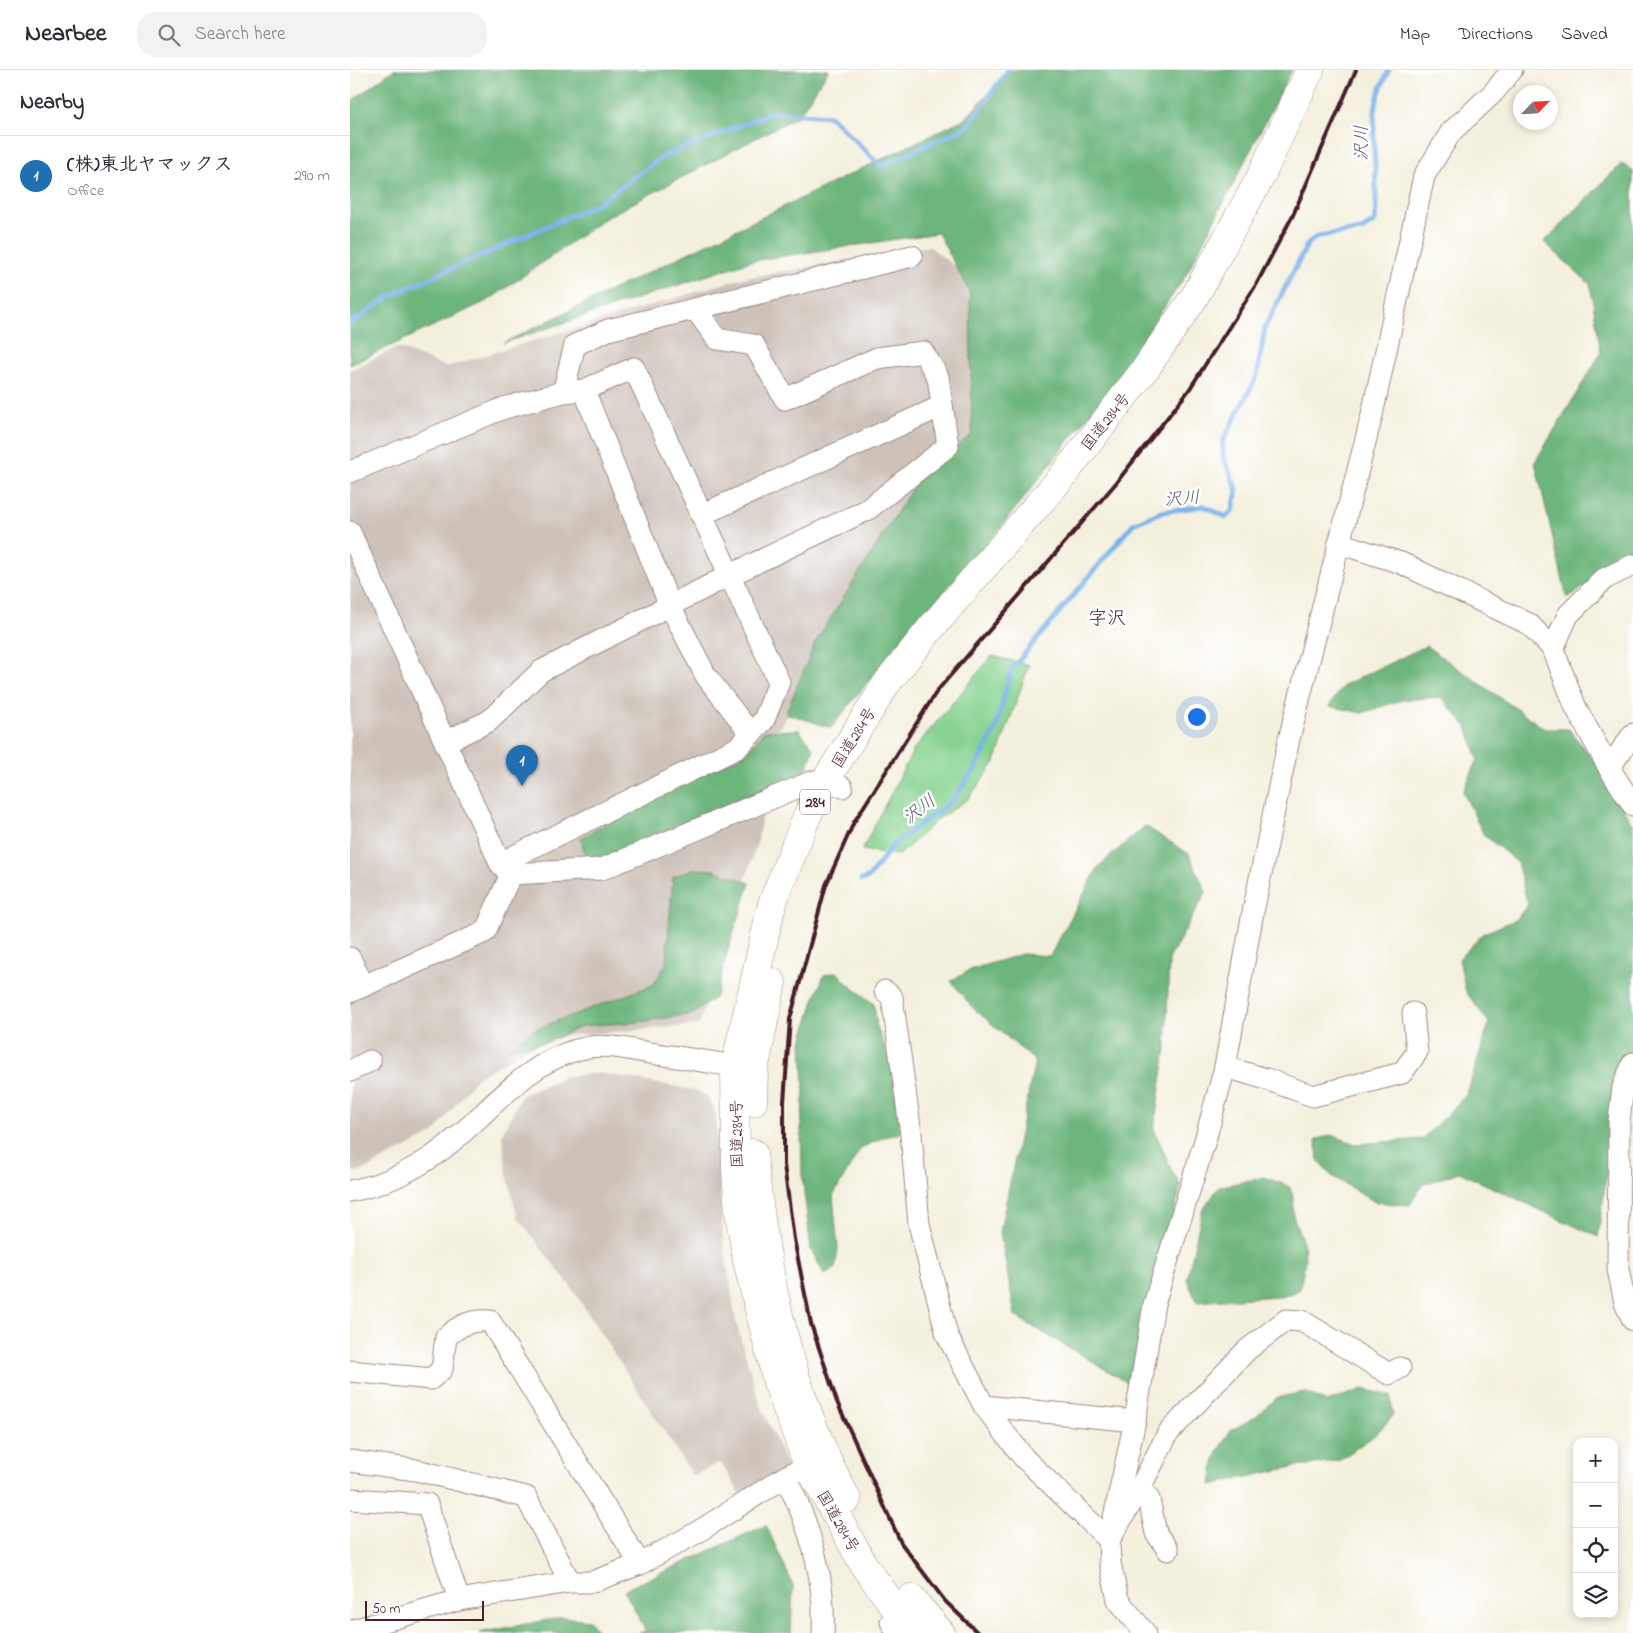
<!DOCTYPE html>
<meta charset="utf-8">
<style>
body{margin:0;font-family:"Indie Flower","Klee One",sans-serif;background:#f2f2f3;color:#2b2b33}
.controls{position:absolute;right:15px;bottom:15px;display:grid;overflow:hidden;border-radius:10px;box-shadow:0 2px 8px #0003}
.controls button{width:45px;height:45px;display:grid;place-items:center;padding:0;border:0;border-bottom:1px solid #e1e1e2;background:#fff;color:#2b2b33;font:25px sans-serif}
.compass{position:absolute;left:1163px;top:15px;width:45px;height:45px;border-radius:50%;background:#fff;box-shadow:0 2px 8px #0003;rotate:65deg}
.scale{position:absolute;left:15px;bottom:12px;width:119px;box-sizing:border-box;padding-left:5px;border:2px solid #4a1f2b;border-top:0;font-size:14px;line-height:18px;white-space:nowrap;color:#4a1f2b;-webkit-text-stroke:4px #fff;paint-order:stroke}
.you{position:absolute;left:846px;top:646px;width:18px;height:18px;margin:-12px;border:4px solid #fff;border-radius:50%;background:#1a73e8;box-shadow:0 0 0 8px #1a73e833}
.badge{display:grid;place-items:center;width:32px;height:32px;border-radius:50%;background:#1f6fb2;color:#fff;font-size:16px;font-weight:700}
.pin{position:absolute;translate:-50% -41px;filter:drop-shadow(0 1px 2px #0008)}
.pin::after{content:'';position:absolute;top:26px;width:18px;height:15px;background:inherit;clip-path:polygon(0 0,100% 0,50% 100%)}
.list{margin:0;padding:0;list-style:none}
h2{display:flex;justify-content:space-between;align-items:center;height:65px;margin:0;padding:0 20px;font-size:21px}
h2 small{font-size:16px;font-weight:400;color:#7c7c81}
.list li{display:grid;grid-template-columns:32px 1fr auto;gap:15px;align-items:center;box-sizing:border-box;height:80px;padding:0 20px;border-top:1px solid #e1e1e2}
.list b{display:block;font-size:19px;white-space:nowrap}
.list p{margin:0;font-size:16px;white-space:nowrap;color:#7c7c81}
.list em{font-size:16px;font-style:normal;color:#7c7c81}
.icon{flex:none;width:28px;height:28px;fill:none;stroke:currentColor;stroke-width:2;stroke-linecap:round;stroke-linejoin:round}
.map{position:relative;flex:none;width:1283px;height:1563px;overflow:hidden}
header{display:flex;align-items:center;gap:30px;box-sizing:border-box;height:70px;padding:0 25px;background:#fff;border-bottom:1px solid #e1e1e2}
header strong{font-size:24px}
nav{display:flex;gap:28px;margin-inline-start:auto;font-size:18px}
.search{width:350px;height:45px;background:#f2f2f3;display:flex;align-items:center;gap:12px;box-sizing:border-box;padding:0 18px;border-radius:20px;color:#7c7c81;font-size:19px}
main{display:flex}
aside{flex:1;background:#fff}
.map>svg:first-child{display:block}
.industrial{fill:#cdc2b9}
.green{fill:#86d392;stroke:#68795e}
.forest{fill:#6cb57c;stroke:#5b6a54}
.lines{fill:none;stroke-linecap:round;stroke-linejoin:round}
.stream{stroke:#7ab1e9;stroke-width:5}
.minor-casing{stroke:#9f8884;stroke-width:23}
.highway-casing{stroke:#9f8884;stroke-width:29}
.minor{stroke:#fff;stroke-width:21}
.highway{stroke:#fff;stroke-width:28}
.rail{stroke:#4a1f2b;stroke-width:4}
.labels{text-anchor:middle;stroke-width:5;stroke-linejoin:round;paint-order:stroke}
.shield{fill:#fff;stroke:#80626b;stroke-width:1}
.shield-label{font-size:15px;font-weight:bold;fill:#4a1f2b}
.street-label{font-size:16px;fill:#4a1f2b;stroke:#fff}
.water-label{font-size:18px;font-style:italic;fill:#5d5977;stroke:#fff}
.quarter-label{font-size:19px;fill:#4a1f2b;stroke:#fff}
</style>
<header>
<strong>Nearbee</strong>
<div class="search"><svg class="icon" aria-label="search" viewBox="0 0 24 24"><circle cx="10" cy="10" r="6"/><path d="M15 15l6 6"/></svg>Search here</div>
<nav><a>Map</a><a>Directions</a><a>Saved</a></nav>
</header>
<main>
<aside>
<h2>Nearby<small></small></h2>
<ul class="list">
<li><span class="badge">1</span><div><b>(株)東北ヤマックス</b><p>Office</p></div><em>290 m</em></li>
</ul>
</aside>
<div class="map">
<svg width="1283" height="1563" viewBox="0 0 1283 1563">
<rect width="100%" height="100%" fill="#fff"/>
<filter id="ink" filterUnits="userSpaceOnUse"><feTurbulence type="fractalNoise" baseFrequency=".02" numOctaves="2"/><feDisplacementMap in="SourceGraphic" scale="10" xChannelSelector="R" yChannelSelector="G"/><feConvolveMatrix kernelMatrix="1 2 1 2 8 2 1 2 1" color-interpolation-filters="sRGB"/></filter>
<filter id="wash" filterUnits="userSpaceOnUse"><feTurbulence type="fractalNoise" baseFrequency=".0096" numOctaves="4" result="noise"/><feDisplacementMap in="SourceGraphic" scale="20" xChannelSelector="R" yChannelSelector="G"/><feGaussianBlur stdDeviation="1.12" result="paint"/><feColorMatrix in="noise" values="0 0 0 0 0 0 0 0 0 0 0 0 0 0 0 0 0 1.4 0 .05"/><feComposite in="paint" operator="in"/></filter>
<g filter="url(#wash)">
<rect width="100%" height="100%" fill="#f4f0de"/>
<g class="industrial">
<path d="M 579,176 L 630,217 L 633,372 L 492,565 L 425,664 L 408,770 L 349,955 L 198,967 L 127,1007 L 84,1063 L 12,1101 L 0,1102 L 0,300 L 48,277 L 96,297 L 389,209 Z"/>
<path d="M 249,1003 L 349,1021 L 357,1026 L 366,1044 L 373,1169 L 386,1252 L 409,1331 L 439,1401 L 393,1428 L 370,1392 L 343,1406 L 219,1214 L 168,1148 L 157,1104 L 152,1064 L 172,1025 L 214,1007 Z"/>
</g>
<path class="green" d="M 642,586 L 679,595 L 645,692 L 618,729 L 588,749 L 549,785 L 512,780 L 564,679 Z"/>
<g class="forest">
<path d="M 43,0 L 479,0 L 448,46 L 257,147 L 139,230 L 0,295 L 0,32 Z"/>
<path d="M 660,0 L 942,0 L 836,205 L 761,317 L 647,462 L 552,569 L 481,658 L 436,643 L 465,573 L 567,411 L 622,364 L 620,223 L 588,163 L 401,191 L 153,273 L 616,48 Z"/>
<path d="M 1271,94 L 1283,100 L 1283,485 L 1217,528 L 1185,392 L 1251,283 L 1240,214 L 1194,172 Z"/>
<path d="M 1076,576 L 1195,659 L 1219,659 L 1255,705 L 1283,756 L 1283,1035 L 1264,1051 L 1248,1167 L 1109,1102 L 1072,1115 L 1060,1135 L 1025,1132 L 982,1106 L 968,1090 L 966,1070 L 981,1065 L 1006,1074 L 1072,1069 L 1117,1024 L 1139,953 L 1116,922 L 1109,889 L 1132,864 L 1165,850 L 1178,835 L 1167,792 L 1134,765 L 1113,722 L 1128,689 L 1117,657 L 1091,627 L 1052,630 L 1012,643 L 979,636 L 994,615 Z"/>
<path d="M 449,660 L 464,679 L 456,700 L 249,791 L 235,785 L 231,768 L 308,725 L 397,683 L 414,661 Z"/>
<path d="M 795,756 L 839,784 L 856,822 L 819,889 L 816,978 L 804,1059 L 823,1103 L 831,1116 L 789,1271 L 780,1314 L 665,1246 L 650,1161 L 685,991 L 622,937 L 601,911 L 622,899 L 672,884 L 700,886 L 749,796 Z"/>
<path d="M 343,799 L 364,800 L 400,813 L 376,886 L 366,927 L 343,944 L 288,952 L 232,956 L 198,972 L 158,979 L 183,960 L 303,915 L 316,894 L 323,807 Z"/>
<path d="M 487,902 L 498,914 L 524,934 L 527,957 L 542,996 L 551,1063 L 534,1067 L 511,1078 L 483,1126 L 488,1178 L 485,1199 L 474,1204 L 461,1180 L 452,1104 L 451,1059 L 454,1020 L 452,972 L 463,933 L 474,905 Z"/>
<path d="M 914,1107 L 939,1116 L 944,1128 L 943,1146 L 954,1175 L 955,1190 L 950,1219 L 940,1225 L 847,1232 L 837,1210 L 852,1141 L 869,1117 Z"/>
<path d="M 1013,1319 L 1041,1326 L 1043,1346 L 1025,1365 L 990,1390 L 938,1398 L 861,1415 L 865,1388 L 880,1361 L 905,1347 L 926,1328 L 954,1322 L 977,1332 Z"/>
<path d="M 416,1455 L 443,1515 L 441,1563 L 288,1563 L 296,1561 L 274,1520 Z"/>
<path d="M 213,1547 L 239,1550 L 249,1563 L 129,1563 Z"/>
</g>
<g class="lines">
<g class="stream">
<path d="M 0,254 L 40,226 L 247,134 L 314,86 L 423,42 L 480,46 L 531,96 L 617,57 L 658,0"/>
<path d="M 511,810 L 518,808 L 544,774 L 602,731 L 626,697 L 645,661 L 661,600 L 783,454 L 811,442 L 854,436 L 876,447 L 883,440 L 887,420 L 873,386 L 873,371 L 907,306 L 915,257 L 958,173 L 968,166 L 1012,160 L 1025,151 C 1029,114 1021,77 1025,41 C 1026,27 1033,12 1039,0"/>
</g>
</g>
</g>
<g filter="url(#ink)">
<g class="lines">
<g class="minor-casing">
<g id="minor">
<path d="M 234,320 L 320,536 L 356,606 L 401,664"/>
<path d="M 213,322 L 225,275 L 258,260 L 562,186"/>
<path d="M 0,402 L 154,338 L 213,322 L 234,320 L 284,298 L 429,612 L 414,650 L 387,678 L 150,793"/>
<path d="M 351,445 L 592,336"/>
<path d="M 0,462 L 150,793 L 160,804"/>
<path d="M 989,473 L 1051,493 L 1179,554 L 1203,579 L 1226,638 L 1259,698 L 1283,735"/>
<path d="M 1203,579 L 1218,545 L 1254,509 L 1283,495"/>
<path d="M 95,672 L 139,651 L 191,601 L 378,506 L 517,440 L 598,376 L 588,307 L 573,282 L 527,288 L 435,329 L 404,275 L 367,269 L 346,240"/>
<path d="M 1259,698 L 1283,664"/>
<path d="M 161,804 L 252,799 L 461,712 L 477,708 L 492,717"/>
<path d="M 0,888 L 13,916"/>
<path d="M 535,921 L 542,927 L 561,1064 L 569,1154 L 597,1265 L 634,1336 L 674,1388 L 759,1470 L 790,1418 L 818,1363 L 897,1280 L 936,1250 L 952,1251 L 1039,1304 L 1050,1298"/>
<path d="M 0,922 L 135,862 L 161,804"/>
<path d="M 1283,993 L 1273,1017 L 1269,1051 L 1268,1199 L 1275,1233 L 1283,1250"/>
<path d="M 875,997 L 913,1008 L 963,1026 L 1052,1003 L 1067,982 L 1063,943"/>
<path d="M 0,1001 L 20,991"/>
<path d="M 0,1121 C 28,1116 56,1104 80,1088 C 135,1052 171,989 239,977 C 258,974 281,980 300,983 C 333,988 367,992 401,1000"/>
<path d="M 0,1301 L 81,1309 L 92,1299 L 96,1267 C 110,1255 122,1249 140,1251 L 290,1494"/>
<path d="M 634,1336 L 785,1351"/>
<path d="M 0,1391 L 66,1400 L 176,1427 L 220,1512"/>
<path d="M 435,1407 C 460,1454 476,1510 473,1563"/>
<path d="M 790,1418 L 799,1429 L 806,1463 L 818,1480"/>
<path d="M 0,1429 L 77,1434 L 109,1530"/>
<path d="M 0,1561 L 109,1530 L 220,1512 L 242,1512 L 290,1494 L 346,1463 L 435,1407 L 471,1389"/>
<path d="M 547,1563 L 541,1552 L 555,1535"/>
<path d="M 795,1563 L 768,1530 L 760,1493 L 759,1470 L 785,1351 L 804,1234 L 856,1067 L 875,997 L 903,842 L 939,669 L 1022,345 L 1074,106 L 1101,62 L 1143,23 L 1162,0"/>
</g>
</g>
<g class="highway-casing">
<g id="highway">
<path d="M 403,1032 L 404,1001 L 422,912"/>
<path d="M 403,1083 C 415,1202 439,1323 497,1429"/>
<path d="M 561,1528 L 591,1563"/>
<path d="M 568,1563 L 549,1543 L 515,1497 L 458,1395 L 427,1312 L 397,1191 L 389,1142 L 386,1100 L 385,996 L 422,834 L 457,746 L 477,708 L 537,613 L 581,558 L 712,407 L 796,298 L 845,226 L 909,110 L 960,0"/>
</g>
</g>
<use href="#minor" class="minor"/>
<use href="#highway" class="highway"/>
<path class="rail" d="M 628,1563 L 595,1531 L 551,1473 L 487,1332 L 461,1254 L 444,1169 L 434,1095 L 434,1032 L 440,949 L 476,815 L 504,752 L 587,621 L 766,413 L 839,320 L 906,215 L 943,145 L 1006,0"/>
</g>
</g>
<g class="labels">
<rect class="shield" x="450" y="719.5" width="30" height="25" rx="4"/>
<g class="shield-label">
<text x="465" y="737">284</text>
</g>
<g class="street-label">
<text transform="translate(755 351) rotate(-52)" y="6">国道284号</text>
<text transform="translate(503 667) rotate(-58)" y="6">国道284号</text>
<text transform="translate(386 1064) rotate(-91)" y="6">国道284号</text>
<text transform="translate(489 1451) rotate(60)" y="6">国道284号</text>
</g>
<g class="water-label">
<text transform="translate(1011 73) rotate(-90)" y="6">沢川</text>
<text transform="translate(832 428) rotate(-5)" y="6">沢川</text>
<text transform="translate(569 739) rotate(-37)" y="6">沢川</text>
</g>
<g class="quarter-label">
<text x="757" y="554">字沢</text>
</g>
</g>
</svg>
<div class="controls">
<button>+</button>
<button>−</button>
<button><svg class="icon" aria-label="locate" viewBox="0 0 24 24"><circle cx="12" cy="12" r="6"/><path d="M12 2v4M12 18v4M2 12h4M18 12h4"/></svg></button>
<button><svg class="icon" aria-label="layers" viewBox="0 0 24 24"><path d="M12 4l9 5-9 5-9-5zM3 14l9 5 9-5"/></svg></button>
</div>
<svg class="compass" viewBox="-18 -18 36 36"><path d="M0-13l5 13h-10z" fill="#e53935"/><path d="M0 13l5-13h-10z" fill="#7c7c81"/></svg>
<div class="scale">50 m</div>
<div class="you"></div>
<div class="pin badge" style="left:172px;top:716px">1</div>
</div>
</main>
